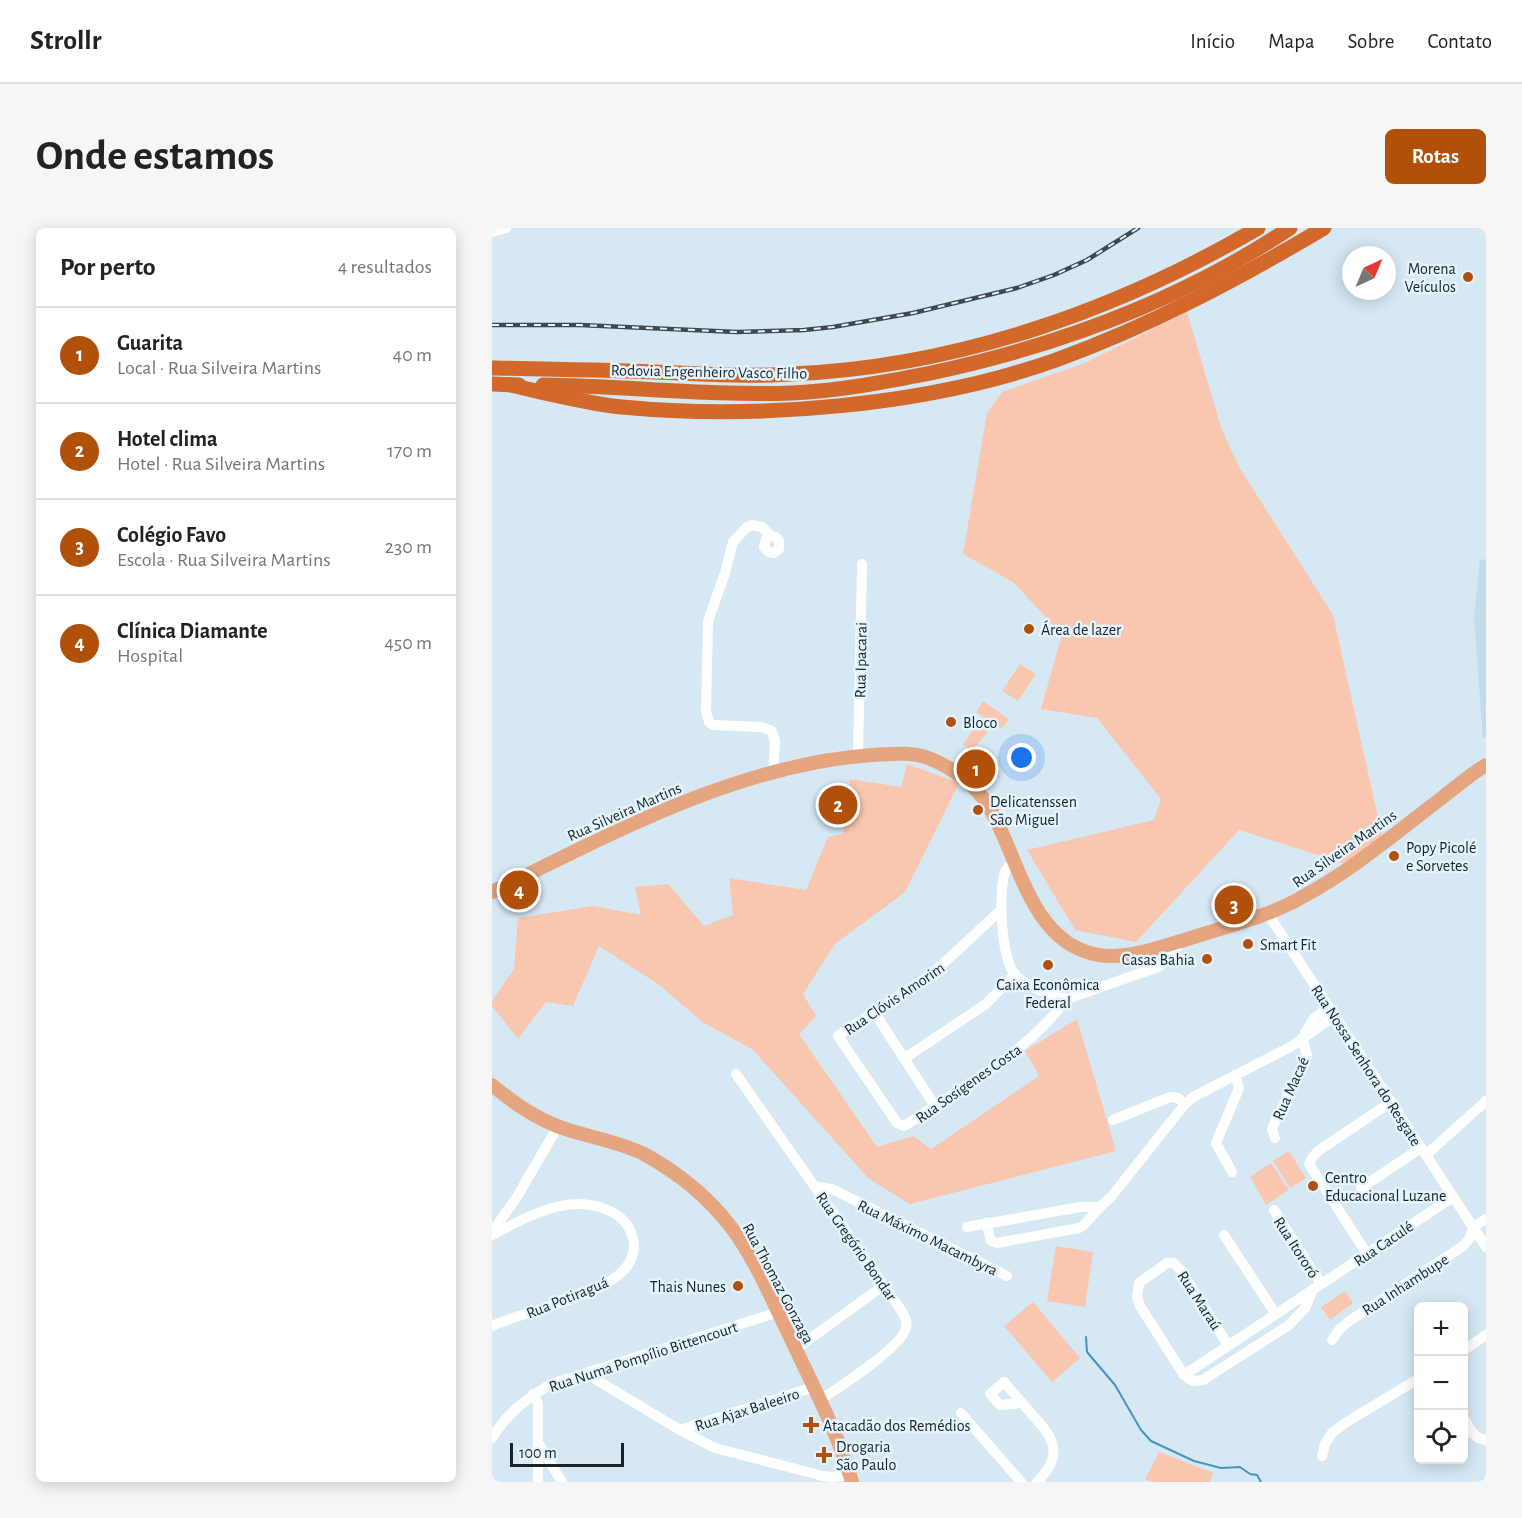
<!DOCTYPE html>
<html lang="pt">
<meta charset="utf-8">
<style>
body{margin:0;font-family:"Alegreya Sans",sans-serif;background:#f6f6f6;color:#222}
.controls{position:absolute;right:18px;bottom:18px;display:grid;overflow:hidden;border-radius:9px;box-shadow:0 3px 15px #0003}
.controls button{width:54px;height:54px;display:grid;place-items:center;padding:0;border:0;border-bottom:2px solid #e0e0e0;background:#fff;color:#222;font:30px sans-serif}
.compass{position:absolute;left:850px;top:18px;width:54px;height:54px;border-radius:50%;background:#fff;box-shadow:0 3px 15px #0003;rotate:44deg}
.scale{position:absolute;left:18px;bottom:15px;width:114px;box-sizing:border-box;padding-left:6px;border:3px solid #1b2226;border-top:0;font-size:16px;line-height:21px;white-space:nowrap;color:#1b2226;-webkit-text-stroke:4px #e5f5fe;paint-order:stroke}
.you{position:absolute;left:530px;top:530px;width:21px;height:21px;margin:-15px;border:4px solid #fff;border-radius:50%;background:#1a73e8;box-shadow:0 0 0 9px #1a73e833}
.badge{display:grid;place-items:center;width:39px;height:39px;border-radius:50%;background:#b0500a;color:#fff;font-size:20px;font-weight:700}
.pin{position:absolute;translate:-50% -50%;border:3px solid #fff;box-shadow:0 2px 6px #0006}
.list{margin:0;padding:0;list-style:none}
h2{display:flex;justify-content:space-between;align-items:center;height:78px;margin:0;padding:0 24px;font-size:26px}
h2 small{font-size:20px;font-weight:400;color:#767676}
.list li{display:grid;grid-template-columns:39px 1fr auto;gap:18px;align-items:center;box-sizing:border-box;height:96px;padding:0 24px;border-top:2px solid #e0e0e0}
.list b{display:block;font-size:22px;white-space:nowrap}
.list p{margin:0;font-size:20px;white-space:nowrap;color:#767676}
.list em{font-size:20px;font-style:normal;color:#767676}
.icon{flex:none;width:33px;height:33px;fill:none;stroke:currentColor;stroke-width:2;stroke-linecap:round;stroke-linejoin:round}
.map{position:relative;flex:none;width:994px;height:1254px;overflow:hidden;border-radius:9px}
header{display:flex;align-items:center;gap:36px;box-sizing:border-box;height:84px;padding:0 30px;background:#fff;border-bottom:2px solid #e0e0e0}
header strong{font-size:28px}
nav{display:flex;gap:33px;margin-inline-start:auto;font-size:21px}
.intro{display:flex;align-items:center;justify-content:space-between;box-sizing:border-box;height:144px;padding:0 36px}
h1{margin:0;font-size:42px}
.button{padding:15px 27px;border-radius:9px;background:#b0500a;color:#fff;font-size:21px;font-weight:700}
main{display:flex;gap:36px;padding:0 36px}
aside{flex:1;background:#fff;border-radius:9px;box-shadow:0 3px 15px #0003}
.map>svg:first-child{display:block}
.built{fill:#c2dcec}
.green{fill:#f9c7af}
.lines{fill:none;stroke-linecap:round;stroke-linejoin:round}
.stream{stroke:#4894ba;stroke-width:2}
.minor{stroke:#fff;stroke-width:10}
.major{stroke:#e4a57f;stroke-width:14}
.highway{stroke:#d2692a;stroke-width:15}
.rail-casing{stroke:#3f484e;stroke-width:4.5}
.rail{stroke:#e5f5fe;stroke-width:2;stroke-dasharray:7;stroke-linecap:butt}
.poi-dot{fill:#b0500a;stroke:#e5f5fe;stroke-width:2}
.labels{text-anchor:middle;stroke-width:5;stroke-linejoin:round;paint-order:stroke}
.poi-label{font-size:16px;fill:#1b2226;stroke:#e5f5fe;text-anchor:start}
.street-label{font-size:16px;fill:#1b2226;stroke:#e5f5fe}
</style>
<header>
<strong>Strollr</strong>
<nav><a>Início</a><a>Mapa</a><a>Sobre</a><a>Contato</a></nav>
</header>
<div class="intro"><h1>Onde estamos</h1><a class="button">Rotas</a></div>
<main>
<aside>
<h2>Por perto<small>4 resultados</small></h2>
<ul class="list">
<li><span class="badge">1</span><div><b>Guarita</b><p>Local · Rua Silveira Martins</p></div><em>40 m</em></li>
<li><span class="badge">2</span><div><b>Hotel clima</b><p>Hotel · Rua Silveira Martins</p></div><em>170 m</em></li>
<li><span class="badge">3</span><div><b>Colégio Favo</b><p>Escola · Rua Silveira Martins</p></div><em>230 m</em></li>
<li><span class="badge">4</span><div><b>Clínica Diamante</b><p>Hospital</p></div><em>450 m</em></li>
</ul>
</aside>
<div class="map">
<svg width="994" height="1254" viewBox="0 0 994 1254">
<rect width="100%" height="100%" fill="#d5e8f4"/>
<path class="built" d="M 988,331 L 994,332 L 994,509 L 991,511 L 982,389 Z"/>
<g class="green">
<path d="M 695,84 L 729,199 L 747,239 L 841,387 L 891,612 L 857,637 L 747,602 L 644,714 L 583,702 L 535,622 L 662,592 L 669,571 L 605,490 L 549,481 L 570,406 L 521,354 L 471,326 L 495,185 L 510,164 L 593,135 Z"/>
<path d="M 528,436 L 544,446 L 526,473 L 510,463 Z"/>
<path d="M 491,473 L 517,491 L 510,501 L 484,484 Z"/>
<path d="M 486,494 L 493,499 L 495,505 L 480,523 L 471,517 Z"/>
<path d="M 415,536 L 467,555 L 413,664 L 343,716 L 311,766 L 324,788 L 307,806 L 385,919 L 421,908 L 439,921 L 547,848 L 533,823 L 585,791 L 624,923 L 418,976 L 377,951 L 260,821 L 212,795 L 166,756 L 107,718 L 81,778 L 54,774 L 26,811 L 0,778 L 0,773 L 22,741 L 26,690 L 101,678 L 149,687 L 143,659 L 176,656 L 212,698 L 241,687 L 237,650 L 314,662 L 336,609 L 351,606 L 358,551 L 409,559 Z"/>
<path d="M 797,923 L 814,950 L 798,960 L 781,933 Z"/>
<path d="M 779,935 L 797,962 L 774,977 L 758,949 Z"/>
<path d="M 564,1018 L 601,1024 L 593,1079 L 555,1073 Z"/>
<path d="M 853,1063 L 861,1075 L 838,1092 L 829,1079 Z"/>
<path d="M 541,1074 L 588,1130 L 560,1154 L 512,1098 Z"/>
<path d="M 667,1224 L 721,1245 L 718,1254 L 661,1254 L 653,1251 Z"/>
</g>
<g class="lines">
<path class="stream" d="M 594,1109 L 595,1124 L 623,1157 L 649,1202 L 659,1213 L 702,1233 L 729,1240 L 748,1239 L 758,1246 L 765,1247 L 769,1254"/>
<g class="minor">
<path d="M 0,4 L 14,0"/>
<path d="M 279,308 L 274,311 L 272,319 L 277,324 L 282,325 L 287,321 L 287,313 L 284,309 L 279,308 L 270,299 L 260,297 L 255,299 L 241,314 L 233,345 L 216,393 L 214,483 L 217,494 L 221,497 L 269,499 L 280,503 L 283,513 L 281,544"/>
<path d="M 366,528 L 370,336"/>
<path d="M 521,633 C 519,636 515,640 513,644 C 506,664 509,733 524,748 C 538,760 557,767 575,771"/>
<path d="M 509,682 L 440,746 L 346,808 L 405,895 L 412,898 L 417,895 C 475,856 532,827 575,771"/>
<path d="M 776,686 L 994,1019"/>
<path d="M 575,771 L 666,739 L 676,732 L 690,712"/>
<path d="M 382,784 L 443,878"/>
<path d="M 813,805 L 822,790 L 837,779"/>
<path d="M 413,830 L 494,776 L 523,746"/>
<path d="M 244,846 L 409,1082 C 412,1087 416,1093 414,1100 C 410,1119 346,1160 328,1172"/>
<path d="M 621,892 L 678,869 L 686,870 L 693,876"/>
<path d="M 783,910 L 780,901 L 782,896 L 815,827 L 810,810"/>
<path d="M 934,927 L 994,873"/>
<path d="M 740,944 L 724,915 L 747,860 L 743,847"/>
<path d="M 324,959 L 340,961 L 515,1048"/>
<path d="M 869,960 L 929,920"/>
<path d="M 782,982 L 829,1056"/>
<path d="M 494,995 L 499,1013 L 505,1015 L 587,1000 L 592,997 L 608,979"/>
<path d="M 475,999 L 589,979 L 608,979 L 619,969 L 693,876 L 701,869 L 800,818 L 843,788"/>
<path d="M 0,1004 L 25,969 L 66,898"/>
<path d="M 0,1007 C 38,988 77,963 120,984 C 129,989 137,996 140,1007 C 145,1021 140,1034 130,1044 C 103,1070 36,1082 0,1098"/>
<path d="M 732,1007 L 783,1085"/>
<path d="M 875,1026 L 817,936 L 820,930 L 826,923 L 899,874"/>
<path d="M 840,1112 L 847,1102 L 856,1094 L 971,1018 L 978,1010 L 981,999 L 994,991"/>
<path d="M 736,1117 L 690,1044 L 682,1035 L 675,1035 L 647,1055 L 645,1069 L 648,1078 L 692,1147 L 701,1153 L 711,1152 L 797,1097 L 813,1080 L 821,1061"/>
<path d="M 304,1121 L 392,1057"/>
<path d="M 972,1122 L 994,1107"/>
<path d="M 93,1145 L 188,1202 L 223,1220 L 331,1248 L 340,1249 L 358,1247"/>
<path d="M 692,1147 L 961,969"/>
<path d="M 512,1154 L 530,1175 L 508,1177 L 498,1166 Z"/>
<path d="M 41,1166 L 46,1176 L 46,1254"/>
<path d="M 530,1175 C 554,1203 579,1221 545,1254"/>
<path d="M 469,1185 L 529,1254"/>
<path d="M 973,1192 L 979,1203"/>
<path d="M 188,1202 L 322,1159"/>
<path d="M 972,1207 L 979,1203 L 986,1210 L 994,1212"/>
<path d="M 0,1210 C 14,1186 35,1170 59,1156 L 287,1084"/>
<path d="M 47,1216 L 70,1254"/>
<path d="M 830,1228 L 833,1216 L 840,1205 L 853,1195 L 926,1151"/>
</g>
<g class="major">
<path d="M 0,664 C 121,605 244,537 380,527 C 400,526 420,523 439,531 C 461,540 485,558 497,579 C 528,630 539,723 615,728 C 644,729 674,717 702,709 C 739,697 778,688 812,668 C 862,641 906,603 951,569 C 965,558 979,546 994,537"/>
<path d="M 0,857 C 20,874 40,888 65,898 C 93,909 124,912 152,926 C 185,944 216,969 239,999 C 264,1032 281,1074 299,1111 C 321,1158 346,1205 360,1254"/>
</g>
<g class="highway">
<path d="M 0,140 C 54,141 109,142 163,144 C 208,146 254,149 299,146 C 464,139 624,83 766,0"/>
<path d="M 0,156 L 27,157"/>
<path d="M 18,157 C 55,165 92,175 130,179 C 265,192 435,178 564,132 C 658,98 746,51 832,0"/>
<path d="M 51,157 C 134,158 217,168 300,165 C 346,163 393,154 439,145 C 565,118 690,72 798,0"/>
</g>
<g class="rail-casing">
<path id="rail" d="M 0,97 L 88,97 L 245,104 L 312,102 L 341,99 L 421,85 L 525,60 L 562,47 L 595,32 L 646,0"/>
</g>
<use href="#rail" class="rail"/>
</g>
<g class="poi-dot">
<circle cx="976" cy="49" r="6"/>
<circle cx="537" cy="401" r="6"/>
<circle cx="459" cy="494" r="6"/>
<circle cx="486" cy="582" r="6"/>
<circle cx="902" cy="628" r="6"/>
<circle cx="756" cy="716" r="6"/>
<circle cx="715" cy="731" r="6"/>
<circle cx="556" cy="737" r="6"/>
<circle cx="821" cy="958" r="6"/>
<circle cx="246" cy="1058" r="6"/>
<path d="M316 1188h6v6h6v6h-6v6h-6v-6h-6v-6h6z"/>
<path d="M329 1218h6v6h6v6h-6v6h-6v-6h-6v-6h6z"/>
</g>
<g class="labels">
<g class="poi-label">
<text x="964" y="46" text-anchor="end">Morena<tspan x="964" dy="18">Veículos</tspan></text>
<text x="549" y="407">Área de lazer</text>
<text x="471" y="500">Bloco</text>
<text x="498" y="579">Delicatenssen<tspan x="498" dy="18">São Miguel</tspan></text>
<text x="914" y="625">Popy Picolé<tspan x="914" dy="18">e Sorvetes</tspan></text>
<text x="768" y="722">Smart Fit</text>
<text x="703" y="737" text-anchor="end">Casas Bahia</text>
<text x="556" y="762" text-anchor="middle">Caixa Econômica<tspan x="556" dy="18">Federal</tspan></text>
<text x="833" y="955">Centro<tspan x="833" dy="18">Educacional Luzane</tspan></text>
<text x="234" y="1064" text-anchor="end">Thais Nunes</text>
<text x="331" y="1203">Atacadão dos Remédios</text>
<text x="344" y="1224">Drogaria<tspan x="344" dy="18">São Paulo</tspan></text>
</g>
<g class="street-label">
<text transform="translate(217 143) rotate(1)" y="6">Rodovia Engenheiro Vasco Filho</text>
<text transform="translate(368 432) rotate(-89)" y="6">Rua Ipacarai</text>
<text transform="translate(132 583) rotate(-24)" y="6">Rua Silveira Martins</text>
<text transform="translate(852 620) rotate(-35)" y="6">Rua Silveira Martins</text>
<text transform="translate(402 770) rotate(-34)" y="6">Rua Clóvis Amorim</text>
<text transform="translate(875 837) rotate(57)" y="6">Rua Nossa Senhora do Resgate</text>
<text transform="translate(476 855) rotate(-35)" y="6">Rua Sosígenes Costa</text>
<text transform="translate(798 860) rotate(-66)" y="6">Rua Macaé</text>
<text transform="translate(436 1009) rotate(26)" y="6">Rua Máximo Macambyra</text>
<text transform="translate(891 1015) rotate(-34)" y="6">Rua Caculé</text>
<text transform="translate(365 1018) rotate(55)" y="6">Rua Gregório Bondar</text>
<text transform="translate(805 1019) rotate(57)" y="6">Rua Itororó</text>
<text transform="translate(287 1055) rotate(62)" y="6">Rua Thomaz Gonzaga</text>
<text transform="translate(913 1056) rotate(-33)" y="6">Rua Inhambupe</text>
<text transform="translate(75 1069) rotate(-22)" y="6">Rua Potiraguá</text>
<text transform="translate(708 1072) rotate(57)" y="6">Rua Maraú</text>
<text transform="translate(151 1128) rotate(-18)" y="6">Rua Numa Pompílio Bittencourt</text>
<text transform="translate(255 1181) rotate(-18)" y="6">Rua Ajax Baleeiro</text>
</g>
</g>
</svg>
<div class="controls">
<button>+</button>
<button>−</button>
<button><svg class="icon" aria-label="locate" viewBox="0 0 24 24"><circle cx="12" cy="12" r="6"/><path d="M12 2v4M12 18v4M2 12h4M18 12h4"/></svg></button>
</div>
<svg class="compass" viewBox="-18 -18 36 36"><path d="M0-13l5 13h-10z" fill="#e53935"/><path d="M0 13l5-13h-10z" fill="#767676"/></svg>
<div class="scale">100 m</div>
<div class="you"></div>
<div class="pin badge" style="left:484px;top:541px">1</div>
<div class="pin badge" style="left:346px;top:577px">2</div>
<div class="pin badge" style="left:742px;top:677px">3</div>
<div class="pin badge" style="left:27px;top:662px">4</div>
</div>
</main>
